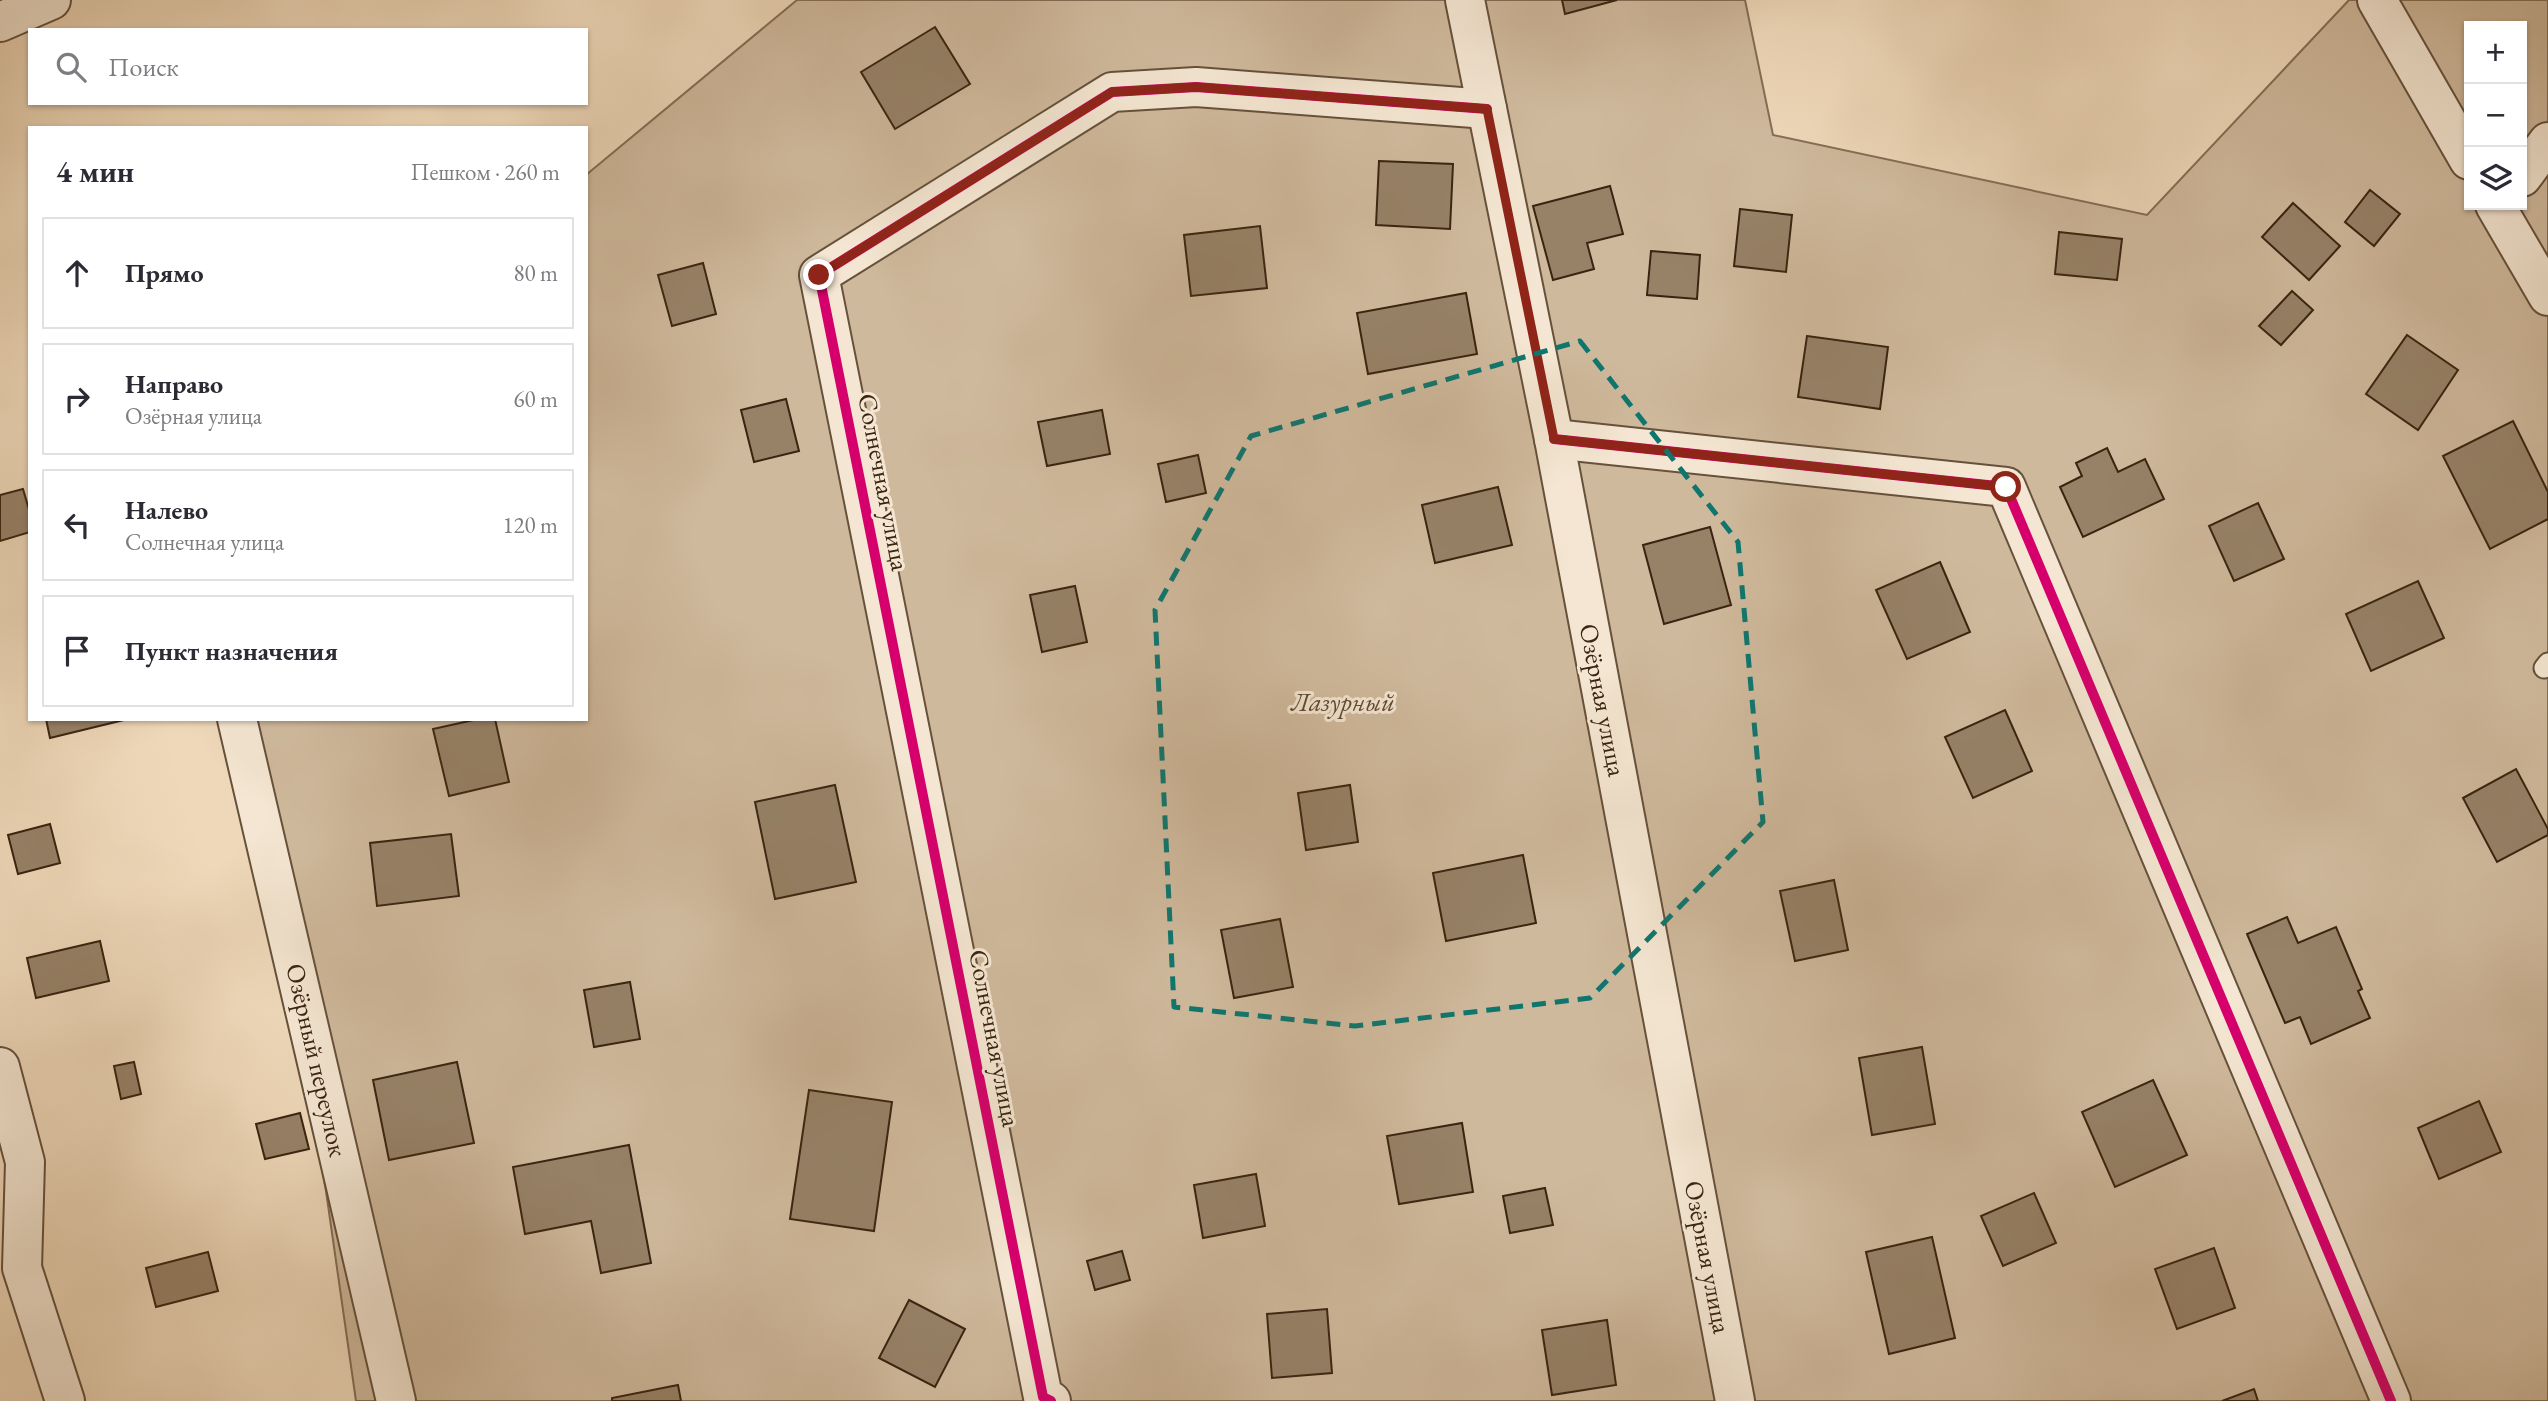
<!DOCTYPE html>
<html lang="ru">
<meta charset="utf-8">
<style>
body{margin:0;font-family:"EB Garamond",serif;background:#f2f2f3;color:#2b2b33}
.controls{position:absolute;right:21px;top:21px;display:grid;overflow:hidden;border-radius:0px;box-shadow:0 2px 5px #0004}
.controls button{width:63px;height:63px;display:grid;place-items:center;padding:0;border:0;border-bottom:2px solid #e1e1e2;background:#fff;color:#2b2b33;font:35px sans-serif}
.stop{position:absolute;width:21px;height:21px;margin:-16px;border:5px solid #8f2418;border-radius:50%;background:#fff}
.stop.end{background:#8f2418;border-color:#fff;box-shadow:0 2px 7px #0008}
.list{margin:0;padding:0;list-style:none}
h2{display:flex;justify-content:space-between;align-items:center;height:91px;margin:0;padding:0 28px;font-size:30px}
h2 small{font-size:23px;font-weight:400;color:#7c7c81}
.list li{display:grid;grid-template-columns:46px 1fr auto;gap:21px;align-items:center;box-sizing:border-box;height:112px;margin:0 14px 14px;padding:0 14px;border:2px solid #e1e1e2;border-radius:0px}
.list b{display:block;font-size:26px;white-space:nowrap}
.list p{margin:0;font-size:23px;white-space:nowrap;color:#7c7c81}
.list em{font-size:23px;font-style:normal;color:#7c7c81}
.icon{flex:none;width:38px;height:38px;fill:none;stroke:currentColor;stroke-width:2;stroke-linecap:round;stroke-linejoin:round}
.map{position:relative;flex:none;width:2548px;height:1401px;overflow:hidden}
.search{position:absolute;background:#fff;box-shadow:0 2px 5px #0004;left:28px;top:28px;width:560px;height:77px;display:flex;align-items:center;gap:18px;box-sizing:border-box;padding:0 24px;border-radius:0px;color:#7c7c81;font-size:26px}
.panel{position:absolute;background:#fff;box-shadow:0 2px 5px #0004;left:28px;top:126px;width:560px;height:595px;border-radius:0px}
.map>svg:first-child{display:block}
.green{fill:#cfb99c;stroke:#846e56;stroke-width:2;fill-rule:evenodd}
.building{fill:#978268;stroke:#392411;stroke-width:2}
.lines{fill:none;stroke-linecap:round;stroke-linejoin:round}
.service-casing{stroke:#66513b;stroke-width:23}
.minor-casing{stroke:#66513b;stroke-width:42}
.tertiary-casing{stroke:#66513b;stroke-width:42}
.service{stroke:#f4e6d2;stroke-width:19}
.minor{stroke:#f4e6d2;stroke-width:38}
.tertiary{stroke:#f4e6d2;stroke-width:38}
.cycleway-casing{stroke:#f4e6d2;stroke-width:15}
.cycleway{stroke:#d6006c;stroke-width:10}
.route{stroke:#8f2418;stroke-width:9}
.marked{fill:none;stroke:#0f766e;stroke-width:5;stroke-dasharray:14 9;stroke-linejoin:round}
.labels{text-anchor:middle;stroke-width:6;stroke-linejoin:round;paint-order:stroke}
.street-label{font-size:26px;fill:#392411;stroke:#f4e6d2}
.park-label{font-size:26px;font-style:italic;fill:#5e4934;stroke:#f4e6d2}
</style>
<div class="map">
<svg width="2548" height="1401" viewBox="0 0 2548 1401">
<rect width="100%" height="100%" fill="#eed8b9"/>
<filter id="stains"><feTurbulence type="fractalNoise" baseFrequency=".00286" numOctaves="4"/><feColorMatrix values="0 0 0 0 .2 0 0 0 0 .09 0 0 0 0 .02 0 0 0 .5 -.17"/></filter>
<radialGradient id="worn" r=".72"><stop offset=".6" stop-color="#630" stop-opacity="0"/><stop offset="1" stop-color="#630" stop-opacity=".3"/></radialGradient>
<path class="green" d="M 797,0 L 1745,0 L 1773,135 L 2147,215 L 2349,0 L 2548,0 L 2548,1401 L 356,1401 L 326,1191 L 240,719 L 586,719 L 586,175 ZM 2469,26 L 2522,26 L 2522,205 L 2469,205 Z"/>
<g class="building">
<path d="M 1562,0 L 1617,0 L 1565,14 Z"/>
<path d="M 935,27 L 970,84 L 895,129 L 861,72 Z"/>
<path d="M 1379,161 L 1453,164 L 1450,229 L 1376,225 Z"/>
<path d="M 1610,186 L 1623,234 L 1587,243 L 1594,269 L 1553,280 L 1533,206 Z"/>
<path d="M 2370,190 L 2400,214 L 2374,246 L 2345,222 Z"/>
<path d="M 2293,203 L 2340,246 L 2309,280 L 2262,237 Z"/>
<path d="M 1740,209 L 1792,215 L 1786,272 L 1734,266 Z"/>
<path d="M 1260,226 L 1267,288 L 1191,296 L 1184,235 Z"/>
<path d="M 2059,232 L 2122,239 L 2117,280 L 2055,274 Z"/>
<path d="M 1651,251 L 1700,255 L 1697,299 L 1647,295 Z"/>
<path d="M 703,263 L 716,314 L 672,326 L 658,275 Z"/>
<path d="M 2292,291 L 2313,310 L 2281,345 L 2259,326 Z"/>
<path d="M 1466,293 L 1477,354 L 1368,374 L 1357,313 Z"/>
<path d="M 2407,335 L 2458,370 L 2418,430 L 2366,394 Z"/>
<path d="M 1807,336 L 1888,347 L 1880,409 L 1798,397 Z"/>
<path d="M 786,399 L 799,451 L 754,462 L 741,410 Z"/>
<path d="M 1102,410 L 1110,454 L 1047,466 L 1038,422 Z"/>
<path d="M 2513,421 L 2548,492 L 2548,519 L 2490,549 L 2443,456 Z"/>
<path d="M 2107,448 L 2118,472 L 2145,459 L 2164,499 L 2083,537 L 2060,487 L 2082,476 L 2076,463 Z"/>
<path d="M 1198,455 L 1206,493 L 1166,502 L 1158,464 Z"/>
<path d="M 1498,487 L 1512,545 L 1435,563 L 1422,505 Z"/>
<path d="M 23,489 L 30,513 L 30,532 L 0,541 L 0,495 Z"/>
<path d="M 2258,503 L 2284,559 L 2234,581 L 2209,526 Z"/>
<path d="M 1710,527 L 1731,605 L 1664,624 L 1643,545 Z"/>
<path d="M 1940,562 L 1970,632 L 1907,659 L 1876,590 Z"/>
<path d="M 2418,581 L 2444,638 L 2371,671 L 2346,614 Z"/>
<path d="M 1075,586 L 1087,642 L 1042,652 L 1030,595 Z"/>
<path d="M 2005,710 L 2032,771 L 1973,798 L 1945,737 Z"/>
<path d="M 46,719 L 128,719 L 50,738 Z"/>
<path d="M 478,719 L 495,719 L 509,782 L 449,796 L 433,729 Z"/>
<path d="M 2516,769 L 2548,829 L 2548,835 L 2497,862 L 2463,798 Z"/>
<path d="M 835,785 L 856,882 L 775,899 L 755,802 Z"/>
<path d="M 1350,785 L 1358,842 L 1306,850 L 1298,793 Z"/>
<path d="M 50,824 L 60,863 L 18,874 L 8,835 Z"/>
<path d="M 451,834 L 459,896 L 377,906 L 370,843 Z"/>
<path d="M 1523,855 L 1536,923 L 1446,941 L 1433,873 Z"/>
<path d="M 1834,880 L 1848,950 L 1795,961 L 1780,891 Z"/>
<path d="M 2287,917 L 2298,943 L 2336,927 L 2362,989 L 2358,991 L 2370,1018 L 2311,1044 L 2300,1017 L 2285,1023 L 2247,934 Z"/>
<path d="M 1280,919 L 1293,987 L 1234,998 L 1221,930 Z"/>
<path d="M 100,941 L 109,981 L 36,998 L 27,958 Z"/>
<path d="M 630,982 L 640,1039 L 594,1047 L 584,990 Z"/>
<path d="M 1922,1047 L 1935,1124 L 1872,1135 L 1859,1058 Z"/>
<path d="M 134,1062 L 141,1094 L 121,1099 L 114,1066 Z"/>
<path d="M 457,1062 L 474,1143 L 389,1160 L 373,1080 Z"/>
<path d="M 2153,1080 L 2187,1155 L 2115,1187 L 2082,1112 Z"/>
<path d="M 809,1090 L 892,1102 L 874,1231 L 790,1219 Z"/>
<path d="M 2479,1101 L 2501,1152 L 2439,1179 L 2418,1128 Z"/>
<path d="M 300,1113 L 309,1149 L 265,1159 L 256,1124 Z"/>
<path d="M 1462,1123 L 1473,1192 L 1399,1204 L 1387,1136 Z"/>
<path d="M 629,1145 L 651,1263 L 601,1273 L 591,1221 L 525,1234 L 513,1167 Z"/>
<path d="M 1256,1174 L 1265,1226 L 1203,1238 L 1194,1185 Z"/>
<path d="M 1545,1188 L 1553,1225 L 1510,1233 L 1503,1196 Z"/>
<path d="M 2034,1193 L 2056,1243 L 2003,1266 L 1981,1216 Z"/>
<path d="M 1932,1237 L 1955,1338 L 1889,1354 L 1866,1252 Z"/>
<path d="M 2214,1248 L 2235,1308 L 2177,1329 L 2155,1269 Z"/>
<path d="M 1122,1251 L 1130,1280 L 1095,1290 L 1087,1261 Z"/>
<path d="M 208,1252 L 218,1291 L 156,1307 L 146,1268 Z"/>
<path d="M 909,1300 L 965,1329 L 935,1387 L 879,1358 Z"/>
<path d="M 1327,1309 L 1332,1373 L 1272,1378 L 1267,1314 Z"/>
<path d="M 1607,1320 L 1616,1385 L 1552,1395 L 1542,1330 Z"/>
<path d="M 678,1385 L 681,1401 L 612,1401 L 612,1398 Z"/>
<path d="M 2254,1389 L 2258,1401 L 2222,1401 Z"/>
</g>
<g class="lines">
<g class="service-casing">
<path id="service" d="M 2544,668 L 2548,663"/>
</g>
<g class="minor-casing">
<g id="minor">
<path d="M 1465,0 L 1554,439 L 1735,1401"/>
<path d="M 2377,0 L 2469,160"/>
<path d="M 0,22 L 51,0"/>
<path d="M 2522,177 L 2548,142"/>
<path d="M 2495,205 L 2548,296"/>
<path d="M 1554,439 L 2006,487 L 2391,1401"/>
<path d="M 237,719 L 396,1401"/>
<path d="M 1051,1401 L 1043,1397 L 819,275 L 1112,92 L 1196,87 L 1487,109"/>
</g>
</g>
<g class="tertiary-casing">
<path id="tertiary" d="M 0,1067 L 25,1162 L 22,1268 L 65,1401"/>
</g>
<use href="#service" class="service"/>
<use href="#minor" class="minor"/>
<use href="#tertiary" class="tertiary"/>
<g class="cycleway-casing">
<g id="cycleway">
<path d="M 1554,439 L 2006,487 L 2391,1401"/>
<path d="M 1051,1401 L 1043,1397 L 819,275 L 1112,92 L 1196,87 L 1487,109"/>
</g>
</g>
<use href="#cycleway" class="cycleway"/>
</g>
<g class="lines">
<path class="route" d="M 819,275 L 1112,92 L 1196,87 L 1487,109 L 1554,439 L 2006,487"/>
</g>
<path class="marked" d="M 1580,341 L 1738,542 L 1763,822 L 1590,998 L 1355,1026 L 1174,1007 L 1155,610 L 1251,436 Z"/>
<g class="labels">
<g class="street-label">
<text transform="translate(884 482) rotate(79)" y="9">Солнечная улица</text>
<text transform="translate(1603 700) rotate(79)" y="9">Озёрная улица</text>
<text transform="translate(995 1038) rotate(79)" y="9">Солнечная улица</text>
<text transform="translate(317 1060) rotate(77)" y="9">Озёрный переулок</text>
<text transform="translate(1708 1257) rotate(79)" y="9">Озёрная улица</text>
</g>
<g class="park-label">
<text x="1343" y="711">Лазурный</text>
</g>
</g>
<rect width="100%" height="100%" filter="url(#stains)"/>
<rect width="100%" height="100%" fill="url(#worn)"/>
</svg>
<div class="controls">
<button>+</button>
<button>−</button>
<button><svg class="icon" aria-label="layers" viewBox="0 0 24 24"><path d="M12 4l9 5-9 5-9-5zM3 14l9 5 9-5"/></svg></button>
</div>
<div class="stop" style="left:2006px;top:487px"></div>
<div class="stop end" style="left:819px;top:275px"></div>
<div class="search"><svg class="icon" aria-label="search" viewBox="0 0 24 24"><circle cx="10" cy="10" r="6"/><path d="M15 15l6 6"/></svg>Поиск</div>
<section class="panel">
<h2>4 мин<small>Пешком · 260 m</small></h2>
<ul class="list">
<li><svg class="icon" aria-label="ahead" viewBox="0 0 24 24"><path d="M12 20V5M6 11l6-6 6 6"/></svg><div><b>Прямо</b></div><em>80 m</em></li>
<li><svg class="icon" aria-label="right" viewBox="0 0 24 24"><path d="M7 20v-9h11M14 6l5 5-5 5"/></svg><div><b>Направо</b><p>Озёрная улица</p></div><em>60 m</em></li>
<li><svg class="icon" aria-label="left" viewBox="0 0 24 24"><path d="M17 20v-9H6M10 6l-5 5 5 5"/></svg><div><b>Налево</b><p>Солнечная улица</p></div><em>120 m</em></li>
<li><svg class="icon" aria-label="arrive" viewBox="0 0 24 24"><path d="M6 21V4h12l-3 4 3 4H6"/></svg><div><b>Пункт назначения</b></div></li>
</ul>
</section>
</div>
